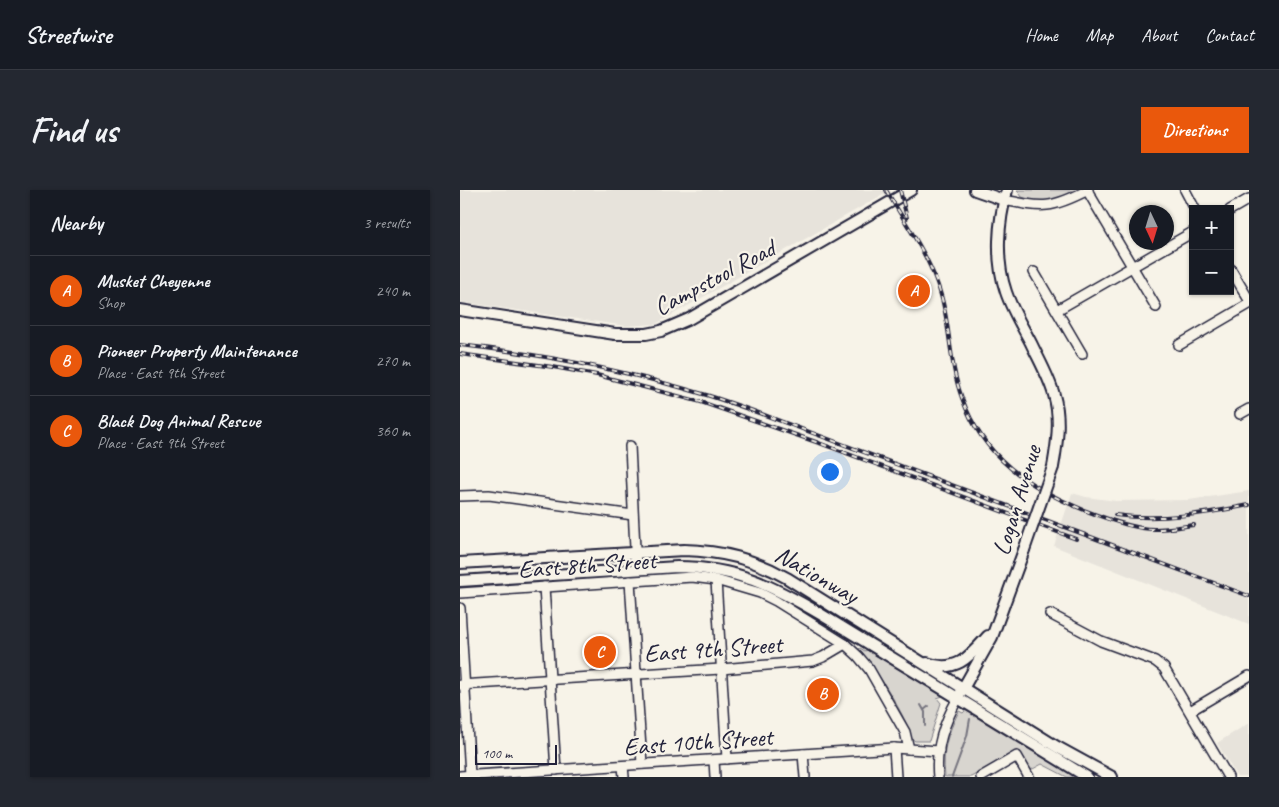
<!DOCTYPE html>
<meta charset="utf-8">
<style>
body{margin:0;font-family:Caveat,sans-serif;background:#242831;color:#f1f3f6}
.controls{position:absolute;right:15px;top:15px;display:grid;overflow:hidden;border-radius:0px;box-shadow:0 1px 4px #0004}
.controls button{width:45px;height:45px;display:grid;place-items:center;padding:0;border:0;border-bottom:1px solid #363941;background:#171b24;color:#f1f3f6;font:25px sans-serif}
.compass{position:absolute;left:669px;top:15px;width:45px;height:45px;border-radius:50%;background:#171b24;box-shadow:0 1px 4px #0004;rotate:176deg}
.scale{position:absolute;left:15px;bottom:12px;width:82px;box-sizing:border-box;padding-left:5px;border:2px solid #22223b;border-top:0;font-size:14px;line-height:18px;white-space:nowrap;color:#22223b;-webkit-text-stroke:4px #f7f3e8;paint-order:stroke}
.you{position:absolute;left:369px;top:281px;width:18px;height:18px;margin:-12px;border:4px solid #fff;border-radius:50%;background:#1a73e8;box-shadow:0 0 0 8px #1a73e833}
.badge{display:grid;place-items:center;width:32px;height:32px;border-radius:50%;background:#ea580c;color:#fff;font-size:16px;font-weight:700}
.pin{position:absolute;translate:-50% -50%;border:2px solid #fff;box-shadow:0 1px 5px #0006}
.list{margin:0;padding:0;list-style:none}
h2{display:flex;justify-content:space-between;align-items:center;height:65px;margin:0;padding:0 20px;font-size:21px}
h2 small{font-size:16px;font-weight:400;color:#9ea1a6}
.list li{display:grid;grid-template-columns:32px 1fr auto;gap:15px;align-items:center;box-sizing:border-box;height:70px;padding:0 20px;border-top:1px solid #363941}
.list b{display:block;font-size:19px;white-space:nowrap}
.list p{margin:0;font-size:16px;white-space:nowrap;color:#9ea1a6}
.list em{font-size:16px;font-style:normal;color:#9ea1a6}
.map{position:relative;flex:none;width:789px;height:587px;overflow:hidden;border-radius:0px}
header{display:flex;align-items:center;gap:30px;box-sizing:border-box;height:70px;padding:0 25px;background:#171b24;border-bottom:1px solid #363941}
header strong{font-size:24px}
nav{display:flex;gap:28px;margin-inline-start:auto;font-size:18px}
.intro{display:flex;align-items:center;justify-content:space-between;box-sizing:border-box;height:120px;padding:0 30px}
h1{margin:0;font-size:35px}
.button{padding:12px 22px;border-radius:0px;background:#ea580c;color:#fff;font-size:18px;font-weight:700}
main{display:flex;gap:30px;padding:0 30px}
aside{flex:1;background:#171b24;border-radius:0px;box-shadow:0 1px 4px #0004}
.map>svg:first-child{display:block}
.built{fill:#e7e3db}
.green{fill:#d8d5cf;stroke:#7d7c85}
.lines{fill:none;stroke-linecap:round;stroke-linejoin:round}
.stream{stroke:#76747f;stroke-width:2}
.minor-casing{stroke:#22223b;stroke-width:12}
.major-casing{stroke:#22223b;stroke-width:14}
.minor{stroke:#f7f3e8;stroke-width:9}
.major{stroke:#f7f3e8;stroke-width:10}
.rail-casing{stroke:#22223b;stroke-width:4}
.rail{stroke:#f7f3e8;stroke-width:2;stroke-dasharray:5.5;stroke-linecap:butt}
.major-bridge-casing{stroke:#22223b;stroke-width:14;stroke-linecap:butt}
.major-bridge{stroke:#f7f3e8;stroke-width:10}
.labels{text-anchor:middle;stroke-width:4.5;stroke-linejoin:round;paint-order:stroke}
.street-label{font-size:25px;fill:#22223b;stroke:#f7f3e8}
</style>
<header>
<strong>Streetwise</strong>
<nav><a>Home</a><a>Map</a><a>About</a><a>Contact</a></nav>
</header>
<div class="intro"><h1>Find us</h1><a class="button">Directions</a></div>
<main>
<aside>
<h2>Nearby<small>3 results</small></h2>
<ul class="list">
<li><span class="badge">A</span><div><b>Musket Cheyenne</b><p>Shop</p></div><em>240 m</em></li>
<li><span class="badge">B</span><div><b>Pioneer Property Maintenance</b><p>Place · East 9th Street</p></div><em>270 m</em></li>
<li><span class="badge">C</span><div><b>Black Dog Animal Rescue</b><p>Place · East 9th Street</p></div><em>360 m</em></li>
</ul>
</aside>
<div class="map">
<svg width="789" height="587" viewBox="0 0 789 587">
<rect width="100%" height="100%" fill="#f7f3e8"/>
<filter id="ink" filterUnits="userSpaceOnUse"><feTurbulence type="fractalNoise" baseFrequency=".02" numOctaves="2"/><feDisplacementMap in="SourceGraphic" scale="10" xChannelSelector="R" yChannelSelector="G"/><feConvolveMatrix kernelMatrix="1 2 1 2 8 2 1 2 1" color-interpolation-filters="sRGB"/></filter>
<g filter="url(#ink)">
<g class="built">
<path d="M 0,0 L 431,0 L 196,134 L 166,136 L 0,112 Z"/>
<path d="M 789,301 L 789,434 L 594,356 L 612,303 L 626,307 L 656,311 L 729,310 Z"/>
<path d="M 789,533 L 789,587 L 777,587 L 757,553 Z"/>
</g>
<g class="green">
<path d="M 557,0 L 615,0 C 593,13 587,15 562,7 Z"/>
<path d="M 400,458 L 405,461 L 407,460 L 483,506 L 477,508 L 481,513 L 469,551 L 455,551 L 451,548 C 450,534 421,487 411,475 C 406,470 401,465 397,461 Z"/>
<path d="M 508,518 L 620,587 L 607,587 L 582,574 L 571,580 L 563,567 L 560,565 L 552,564 L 511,587 L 485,587 C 482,558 487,546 499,521 L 503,523 Z"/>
</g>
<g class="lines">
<g class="stream">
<path d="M 461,515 L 465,522 L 465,536"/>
<path d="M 464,520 L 469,516"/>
<path d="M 492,587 L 507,546 L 510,529"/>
</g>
<g class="minor-casing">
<g id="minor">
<path d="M 627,0 L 696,117"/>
<path d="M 725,0 L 735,19"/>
<path d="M 544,10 C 584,18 591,19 628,0"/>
<path d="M 770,20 L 789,9"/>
<path d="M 770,78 L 789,110"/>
<path d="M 574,82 L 622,164"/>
<path d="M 597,120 L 733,42"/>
<path d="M 719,155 L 789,114"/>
<path d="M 780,224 L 789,219"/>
<path d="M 170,256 L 176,379"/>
<path d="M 0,306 L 29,305 L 173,325"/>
<path d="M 256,390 L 267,569"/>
<path d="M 170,391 L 182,574"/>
<path d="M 84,397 L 96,580"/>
<path d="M 0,403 L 232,387 L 256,390 L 300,403 L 316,411 L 385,454 L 398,466 L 409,479 L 445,542 L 449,559"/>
<path d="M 0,418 L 10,585"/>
<path d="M 590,424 L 641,451 L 695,471 L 704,478 L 768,587"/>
<path d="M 0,495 L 261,479 L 353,471 L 363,467 L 385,454"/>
<path d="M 730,521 L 789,486"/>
<path d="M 434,558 L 436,587"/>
<path d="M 343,564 L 345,587"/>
<path d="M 254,570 L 255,587"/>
<path d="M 163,576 L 164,587"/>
<path d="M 0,586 L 434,558 L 479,561"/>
<path d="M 478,587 C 475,558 484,533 498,508"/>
<path d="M 521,587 L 557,566 L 569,587"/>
</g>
</g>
<g class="major-casing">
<g id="major">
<path d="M 515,0 L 544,10"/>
<path d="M 547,0 C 538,32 535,70 546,102 C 552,120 562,136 571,153 C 579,170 589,187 594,205 C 601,229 597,254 593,277"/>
<path d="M 0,120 L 155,144 L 186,144 L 201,141 L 229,129 L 451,0"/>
<path d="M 0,373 L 224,360 C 262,361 294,369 327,388 L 597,557 L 652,587"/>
<path d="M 0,391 L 217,377 C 276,377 313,396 362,425 L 627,587"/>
<path d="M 467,473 C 497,484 511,465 528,446"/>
<path d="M 501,502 L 532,447 L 564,360"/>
</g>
</g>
<use href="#minor" class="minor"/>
<use href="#major" class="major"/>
<g class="rail-casing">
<g id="rail">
<path d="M 426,0 C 444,31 465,60 477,93 C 491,130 488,171 502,208 C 523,267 568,297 624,320 C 642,327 662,335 682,338 C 699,341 717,337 734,335"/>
<path d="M 440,0 L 447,28"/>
<path d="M 0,155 C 82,164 163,180 243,204 C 267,211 291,220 315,229 L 789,406"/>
<path d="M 0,164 L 93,177 L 137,185 L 241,212 L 359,253 L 616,349"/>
<path d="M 655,325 C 699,331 745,324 789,315"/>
</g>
</g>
<use href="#rail" class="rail"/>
<g class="major-bridge-casing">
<path id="major-bridge" d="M 564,360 L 593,277"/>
</g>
<use href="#major-bridge" class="major-bridge"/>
</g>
</g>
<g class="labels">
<g class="street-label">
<text transform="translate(254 87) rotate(-28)" y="9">Campstool Road</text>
<text transform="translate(556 310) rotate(-73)" y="9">Logan Avenue</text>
<text transform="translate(127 374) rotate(-4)" y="9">East 8th Street</text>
<text transform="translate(357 384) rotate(30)" y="9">Nationway</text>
<text transform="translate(253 458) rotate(-4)" y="9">East 9th Street</text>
<text transform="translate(238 551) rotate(-4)" y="9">East 10th Street</text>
</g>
</g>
</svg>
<div class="controls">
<button>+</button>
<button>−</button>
</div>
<svg class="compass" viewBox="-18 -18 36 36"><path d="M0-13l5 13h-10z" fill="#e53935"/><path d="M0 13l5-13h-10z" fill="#9ea1a6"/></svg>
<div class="scale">100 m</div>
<div class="you"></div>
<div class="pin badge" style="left:454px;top:101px">A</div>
<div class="pin badge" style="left:363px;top:504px">B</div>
<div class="pin badge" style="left:140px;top:462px">C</div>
</div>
</main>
